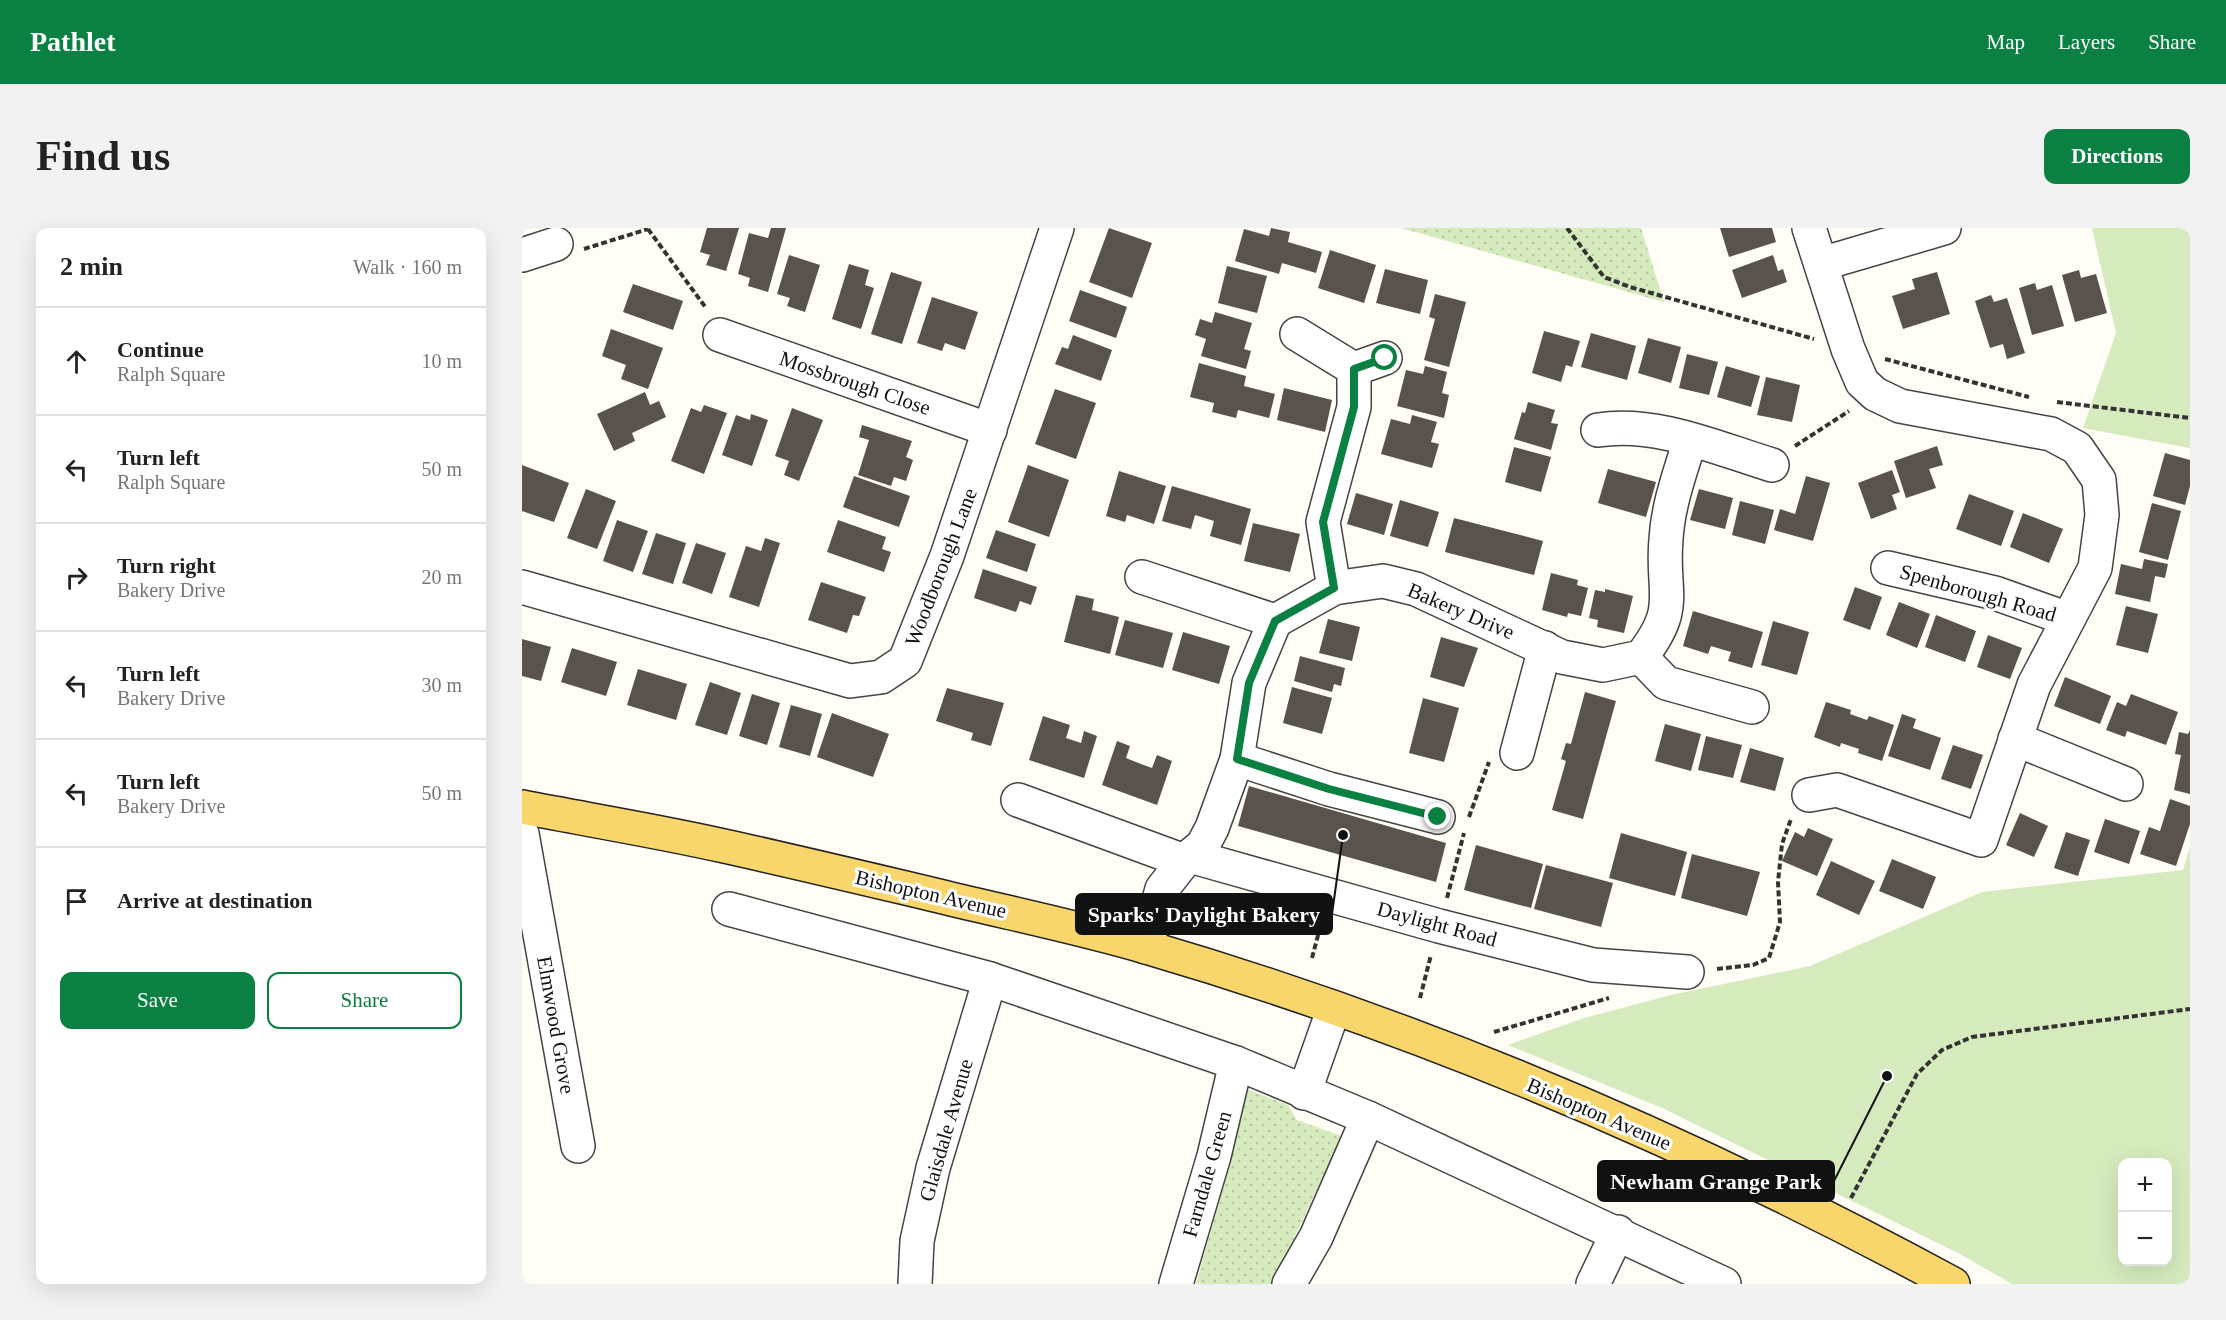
<!DOCTYPE html>
<meta charset="utf-8">
<style>
body{margin:0;font-family:"Times New Roman",serif;background:#f2f2f2;color:#222}
.controls{position:absolute;right:18px;bottom:18px;display:grid;overflow:hidden;border-radius:12px;box-shadow:0 6px 24px #0002}
.controls button{width:54px;height:54px;display:grid;place-items:center;padding:0;border:0;border-bottom:2px solid #e0e0e0;background:#fff;color:#222;font:30px sans-serif}
.stop{position:absolute;width:18px;height:18px;margin:-14px;border:4px solid #0b8043;border-radius:50%;background:#fff}
.stop.end{background:#0b8043;border-color:#fff;box-shadow:0 2px 6px #0008}
.list{margin:0;padding:0;list-style:none}
h2{display:flex;justify-content:space-between;align-items:center;height:78px;margin:0;padding:0 24px;font-size:26px}
h2 small{font-size:20px;font-weight:400;color:#767676}
.list li{display:grid;grid-template-columns:39px 1fr auto;gap:18px;align-items:center;box-sizing:border-box;height:108px;padding:0 24px;border-top:2px solid #e0e0e0}
.list b{display:block;font-size:22px;white-space:nowrap}
.list p{margin:0;font-size:20px;white-space:nowrap;color:#767676}
.list em{font-size:20px;font-style:normal;color:#767676}
.actions{display:flex;gap:12px;padding:18px 24px}
.actions a{flex:1;padding:14px 0;border:2px solid #0b8043;border-radius:12px;text-align:center;font-size:21px;color:#0b8043}
.actions .main{background:#0b8043;color:#fff}
.icon{flex:none;width:33px;height:33px;fill:none;stroke:currentColor;stroke-width:2;stroke-linecap:round;stroke-linejoin:round}
.map{position:relative;flex:none;width:1668px;height:1056px;overflow:hidden;border-radius:12px}
header{display:flex;align-items:center;gap:36px;box-sizing:border-box;height:84px;padding:0 30px;background:#0b8043;color:#fff}
header strong{font-size:28px}
nav{display:flex;gap:33px;margin-inline-start:auto;font-size:21px}
.intro{display:flex;align-items:center;justify-content:space-between;box-sizing:border-box;height:144px;padding:0 36px}
h1{margin:0;font-size:42px}
.button{padding:15px 27px;border-radius:12px;background:#0b8043;color:#fff;font-size:21px;font-weight:700}
main{display:flex;gap:36px;padding:0 36px}
aside{flex:1;background:#fff;border-radius:12px;box-shadow:0 6px 24px #0002}
.map>svg:first-child{display:block}
.grass{fill:url(#grass-dots)}
.park{fill:#d5ebbd;fill-rule:evenodd}
.building{fill:#5a524d}
.lines{fill:none;stroke-linecap:round;stroke-linejoin:round}
.street-casing{stroke:#444;stroke-width:36}
.primary-casing{stroke:#222;stroke-width:36}
.path{stroke:#333;stroke-width:4;stroke-dasharray:6 3;stroke-linecap:butt}
.street{stroke:#fff;stroke-width:33}
.primary{stroke:#f9d66b;stroke-width:33}
.route{stroke:#0b8043;stroke-width:8}
.labels{text-anchor:middle;stroke-width:6;stroke-linejoin:round;paint-order:stroke}
.street-label{font-size:21px;fill:#111;stroke:#fff}
.leader{fill:none;stroke:#111;stroke-width:2}
.callout-dot{fill:#111;stroke:#fff;stroke-width:2}
.callout{fill:#111;stroke:#111;stroke-width:2}
.callout-label{font-size:22px;text-anchor:middle;font-weight:bold;fill:#fff}
</style>
<header>
<strong>Pathlet</strong>
<nav><a>Map</a><a>Layers</a><a>Share</a></nav>
</header>
<div class="intro"><h1>Find us</h1><a class="button">Directions</a></div>
<main>
<aside>
<h2>2 min<small>Walk · 160 m</small></h2>
<ul class="list">
<li><svg class="icon" aria-label="ahead" viewBox="0 0 24 24"><path d="M12 20V5M6 11l6-6 6 6"/></svg><div><b>Continue</b><p>Ralph Square</p></div><em>10 m</em></li>
<li><svg class="icon" aria-label="left" viewBox="0 0 24 24"><path d="M17 20v-9H6M10 6l-5 5 5 5"/></svg><div><b>Turn left</b><p>Ralph Square</p></div><em>50 m</em></li>
<li><svg class="icon" aria-label="right" viewBox="0 0 24 24"><path d="M7 20v-9h11M14 6l5 5-5 5"/></svg><div><b>Turn right</b><p>Bakery Drive</p></div><em>20 m</em></li>
<li><svg class="icon" aria-label="left" viewBox="0 0 24 24"><path d="M17 20v-9H6M10 6l-5 5 5 5"/></svg><div><b>Turn left</b><p>Bakery Drive</p></div><em>30 m</em></li>
<li><svg class="icon" aria-label="left" viewBox="0 0 24 24"><path d="M17 20v-9H6M10 6l-5 5 5 5"/></svg><div><b>Turn left</b><p>Bakery Drive</p></div><em>50 m</em></li>
<li><svg class="icon" aria-label="arrive" viewBox="0 0 24 24"><path d="M6 21V4h12l-3 4 3 4H6"/></svg><div><b>Arrive at destination</b></div></li>
</ul>
<div class="actions"><a class="main">Save</a><a>Share</a></div>
</aside>
<div class="map">
<svg width="1668" height="1056" viewBox="0 0 1668 1056">
<defs>
<pattern id="grass-dots" width="8" height="8" patternUnits="userSpaceOnUse" patternTransform="scale(1.5)"><rect width="8" height="8" fill="#d5ebbd"/><path d="M2 2h.1M6 6h.1" fill="none" stroke="#b6c8a1" stroke-width="1.8" stroke-linecap="round"/></pattern>
</defs>
<rect width="100%" height="100%" fill="#fffdf5"/>
<g class="grass">
<path d="M 879,0 L 1119,0 L 1142,74 Z"/>
<path d="M 722,860 L 766,877 L 775,892 L 822,909 L 813,938 L 802,946 L 751,1056 L 674,1056 L 709,930 L 704,909 Z"/>
</g>
<g class="park">
<path d="M 1570,0 L 1668,0 L 1668,220 L 1561,200 L 1594,105 Z"/>
<path d="M 1668,619 L 1668,1056 L 1490,1056 L 1438,1026 L 1140,880 L 986,817 L 1062,790 L 1149,767 L 1288,738 L 1460,664 L 1661,642 ZM 1646,934 L 1646,1034 L 1600,1034 L 1600,934 Z"/>
</g>
<g class="building">
<path d="M 185,0 L 217,0 L 204,43 L 184,37 L 188,27 L 178,24 Z"/>
<path d="M 249,0 L 264,0 L 246,64 L 226,58 L 228,50 L 216,46 L 227,5 L 246,10 Z"/>
<path d="M 587,0 L 630,15 L 610,70 L 567,54 Z"/>
<path d="M 749,0 L 768,4 L 766,14 L 800,24 L 794,45 L 760,35 L 757,46 L 713,33 L 722,1 L 747,8 Z"/>
<path d="M 1198,0 L 1250,0 L 1254,14 L 1207,29 Z"/>
<path d="M 808,22 L 854,37 L 842,75 L 796,60 Z"/>
<path d="M 267,27 L 298,37 L 283,84 L 265,78 L 268,70 L 255,66 Z"/>
<path d="M 1251,27 L 1256,43 L 1261,41 L 1265,54 L 1220,70 L 1210,42 Z"/>
<path d="M 327,36 L 347,42 L 343,57 L 352,60 L 339,101 L 310,91 Z"/>
<path d="M 705,38 L 745,48 L 735,85 L 696,75 Z"/>
<path d="M 863,41 L 906,52 L 898,86 L 854,75 Z"/>
<path d="M 1557,42 L 1559,50 L 1574,46 L 1585,85 L 1553,94 L 1540,47 Z"/>
<path d="M 369,44 L 400,54 L 380,116 L 349,106 Z"/>
<path d="M 1415,44 L 1428,86 L 1381,101 L 1370,68 L 1393,61 L 1390,51 Z"/>
<path d="M 1513,55 L 1515,62 L 1530,57 L 1542,98 L 1510,107 L 1497,60 Z"/>
<path d="M 111,56 L 161,73 L 151,102 L 101,84 Z"/>
<path d="M 558,62 L 605,79 L 594,110 L 547,93 Z"/>
<path d="M 913,66 L 944,74 L 927,139 L 902,132 L 913,91 L 907,89 Z"/>
<path d="M 1469,67 L 1472,74 L 1485,70 L 1503,125 L 1485,131 L 1481,116 L 1468,120 L 1453,73 Z"/>
<path d="M 410,69 L 456,84 L 443,122 L 423,115 L 420,123 L 395,115 Z"/>
<path d="M 693,84 L 730,95 L 722,121 L 729,123 L 724,141 L 679,128 L 684,111 L 673,107 L 678,91 L 690,95 Z"/>
<path d="M 89,101 L 141,120 L 126,161 L 99,151 L 104,137 L 80,128 Z"/>
<path d="M 1022,103 L 1058,113 L 1050,139 L 1044,137 L 1039,154 L 1010,145 Z"/>
<path d="M 1069,105 L 1114,118 L 1105,152 L 1059,139 Z"/>
<path d="M 551,107 L 590,122 L 579,153 L 533,136 L 540,119 L 546,121 Z"/>
<path d="M 1126,110 L 1159,119 L 1149,155 L 1116,145 Z"/>
<path d="M 1165,126 L 1196,134 L 1187,167 L 1157,160 Z"/>
<path d="M 677,135 L 724,148 L 722,158 L 753,166 L 747,190 L 716,182 L 714,190 L 690,184 L 692,175 L 668,169 Z"/>
<path d="M 903,138 L 925,144 L 920,165 L 927,167 L 922,190 L 875,178 L 884,142 L 901,146 Z"/>
<path d="M 1204,138 L 1238,148 L 1229,179 L 1195,169 Z"/>
<path d="M 1244,149 L 1278,157 L 1270,194 L 1235,187 Z"/>
<path d="M 762,160 L 810,172 L 803,204 L 755,192 Z"/>
<path d="M 533,161 L 574,175 L 554,231 L 513,216 Z"/>
<path d="M 123,164 L 128,177 L 137,173 L 144,189 L 110,205 L 113,213 L 92,223 L 75,186 Z"/>
<path d="M 1006,174 L 1033,182 L 1029,195 L 1036,196 L 1029,222 L 992,211 L 1000,184 L 1003,185 Z"/>
<path d="M 182,177 L 205,185 L 182,246 L 149,233 L 169,180 L 179,184 Z"/>
<path d="M 270,180 L 301,192 L 277,253 L 262,247 L 267,233 L 253,228 Z"/>
<path d="M 229,186 L 246,192 L 230,238 L 200,227 L 214,187 L 228,192 Z"/>
<path d="M 890,187 L 915,194 L 909,214 L 917,216 L 910,240 L 859,226 L 869,191 L 888,196 Z"/>
<path d="M 340,197 L 390,213 L 384,229 L 391,232 L 384,253 L 372,249 L 369,258 L 336,247 L 347,212 L 337,209 Z"/>
<path d="M 1415,218 L 1421,237 L 1407,241 L 1414,260 L 1384,270 L 1372,233 Z"/>
<path d="M 992,219 L 1029,229 L 1019,264 L 983,254 Z"/>
<path d="M 1643,225 L 1668,232 L 1668,258 L 1663,277 L 1631,268 Z"/>
<path d="M 0,237 L 47,255 L 32,294 L 0,283 Z"/>
<path d="M 506,237 L 547,252 L 527,309 L 486,294 Z"/>
<path d="M 1086,241 L 1134,254 L 1124,289 L 1076,275 Z"/>
<path d="M 1370,242 L 1378,264 L 1370,267 L 1375,281 L 1349,291 L 1336,255 Z"/>
<path d="M 597,243 L 644,258 L 632,296 L 605,287 L 603,294 L 584,288 Z"/>
<path d="M 332,248 L 388,268 L 377,299 L 321,279 Z"/>
<path d="M 1284,248 L 1308,255 L 1291,313 L 1252,302 L 1258,281 L 1273,286 Z"/>
<path d="M 650,258 L 729,281 L 719,317 L 688,308 L 692,293 L 673,287 L 669,301 L 640,293 Z"/>
<path d="M 64,261 L 94,273 L 75,321 L 45,310 Z"/>
<path d="M 1177,261 L 1211,270 L 1203,301 L 1168,292 Z"/>
<path d="M 834,265 L 871,276 L 862,307 L 825,296 Z"/>
<path d="M 1447,266 L 1492,283 L 1479,318 L 1434,301 Z"/>
<path d="M 878,272 L 917,284 L 906,319 L 868,308 Z"/>
<path d="M 1218,273 L 1252,282 L 1243,316 L 1210,307 Z"/>
<path d="M 1630,275 L 1659,283 L 1646,332 L 1617,324 Z"/>
<path d="M 1501,285 L 1541,301 L 1527,335 L 1488,319 Z"/>
<path d="M 932,290 L 1021,313 L 1012,347 L 923,324 Z"/>
<path d="M 95,292 L 126,303 L 111,344 L 81,333 Z"/>
<path d="M 316,292 L 364,309 L 360,321 L 369,324 L 362,344 L 305,324 Z"/>
<path d="M 731,295 L 778,306 L 768,344 L 722,333 Z"/>
<path d="M 474,302 L 514,316 L 505,344 L 464,330 Z"/>
<path d="M 134,305 L 164,315 L 151,356 L 120,346 Z"/>
<path d="M 243,310 L 258,315 L 237,379 L 207,369 L 224,318 L 239,323 Z"/>
<path d="M 174,315 L 204,325 L 190,366 L 160,355 Z"/>
<path d="M 1622,331 L 1646,336 L 1643,350 L 1633,348 L 1628,374 L 1593,366 L 1599,336 L 1620,341 Z"/>
<path d="M 461,341 L 515,359 L 509,377 L 498,373 L 494,384 L 452,370 Z"/>
<path d="M 1029,345 L 1056,352 L 1055,357 L 1066,360 L 1059,388 L 1046,385 L 1045,389 L 1020,382 Z"/>
<path d="M 299,354 L 344,369 L 337,388 L 331,387 L 325,405 L 286,392 Z"/>
<path d="M 1333,359 L 1360,369 L 1348,402 L 1321,392 Z"/>
<path d="M 1083,361 L 1111,368 L 1102,405 L 1075,399 L 1076,392 L 1067,390 L 1073,362 L 1083,364 Z"/>
<path d="M 554,367 L 572,371 L 570,382 L 597,389 L 588,426 L 542,414 Z"/>
<path d="M 1377,374 L 1408,386 L 1395,420 L 1364,407 Z"/>
<path d="M 1604,378 L 1636,386 L 1626,425 L 1594,417 Z"/>
<path d="M 1171,383 L 1241,404 L 1230,440 L 1206,433 L 1209,424 L 1189,418 L 1186,426 L 1161,418 Z"/>
<path d="M 1414,387 L 1454,403 L 1443,434 L 1403,419 Z"/>
<path d="M 806,391 L 838,399 L 830,433 L 797,425 Z"/>
<path d="M 603,392 L 651,405 L 641,440 L 593,427 Z"/>
<path d="M 1251,393 L 1287,404 L 1275,447 L 1239,437 Z"/>
<path d="M 661,404 L 708,418 L 697,456 L 650,442 Z"/>
<path d="M 1466,407 L 1500,420 L 1488,451 L 1455,439 Z"/>
<path d="M 919,409 L 956,420 L 942,459 L 908,449 Z"/>
<path d="M 0,411 L 29,419 L 19,453 L 0,448 Z"/>
<path d="M 50,420 L 95,434 L 84,468 L 39,454 Z"/>
<path d="M 778,428 L 823,440 L 819,458 L 812,456 L 810,464 L 772,453 Z"/>
<path d="M 116,441 L 165,456 L 154,492 L 105,477 Z"/>
<path d="M 1543,449 L 1589,468 L 1578,496 L 1532,478 Z"/>
<path d="M 188,454 L 219,465 L 205,507 L 173,497 Z"/>
<path d="M 770,459 L 810,470 L 800,506 L 761,495 Z"/>
<path d="M 425,460 L 482,475 L 469,518 L 449,512 L 451,505 L 414,493 Z"/>
<path d="M 1063,464 L 1094,473 L 1061,591 L 1030,582 L 1044,533 L 1039,531 L 1044,515 L 1049,516 Z"/>
<path d="M 230,466 L 258,475 L 245,517 L 217,508 Z"/>
<path d="M 1609,466 L 1656,484 L 1644,517 L 1605,503 L 1603,509 L 1584,502 L 1595,474 L 1604,478 Z"/>
<path d="M 901,470 L 937,480 L 922,534 L 887,525 Z"/>
<path d="M 1304,474 L 1329,482 L 1328,486 L 1345,492 L 1347,488 L 1372,497 L 1360,533 L 1336,525 L 1337,521 L 1319,515 L 1318,519 L 1292,509 Z"/>
<path d="M 269,477 L 300,486 L 288,528 L 257,519 Z"/>
<path d="M 310,485 L 367,506 L 351,549 L 295,529 Z"/>
<path d="M 1380,486 L 1394,491 L 1391,500 L 1419,510 L 1408,542 L 1366,528 Z"/>
<path d="M 521,488 L 548,497 L 544,510 L 559,515 L 562,503 L 575,508 L 562,550 L 507,532 Z"/>
<path d="M 1143,496 L 1179,506 L 1169,543 L 1133,533 Z"/>
<path d="M 1668,502 L 1668,566 L 1652,562 L 1659,527 L 1653,526 L 1657,504 L 1666,506 Z"/>
<path d="M 1184,508 L 1220,517 L 1211,550 L 1176,542 Z"/>
<path d="M 595,513 L 608,518 L 604,530 L 619,536 L 630,540 L 635,527 L 650,533 L 635,577 L 580,557 Z"/>
<path d="M 1431,517 L 1461,527 L 1449,561 L 1419,551 Z"/>
<path d="M 1228,520 L 1262,530 L 1253,563 L 1218,554 Z"/>
<path d="M 727,558 L 924,615 L 914,654 L 716,598 Z"/>
<path d="M 1648,571 L 1668,578 L 1668,596 L 1654,638 L 1618,626 L 1627,599 L 1638,603 Z"/>
<path d="M 1498,585 L 1526,598 L 1512,629 L 1484,617 Z"/>
<path d="M 1583,591 L 1618,603 L 1607,636 L 1572,624 Z"/>
<path d="M 1286,600 L 1311,611 L 1295,648 L 1260,633 L 1273,604 L 1282,609 Z"/>
<path d="M 1544,604 L 1568,612 L 1556,648 L 1532,640 Z"/>
<path d="M 1099,605 L 1165,624 L 1153,668 L 1087,650 Z"/>
<path d="M 954,617 L 1021,636 L 1009,680 L 942,662 Z"/>
<path d="M 1170,626 L 1238,644 L 1225,688 L 1159,670 Z"/>
<path d="M 1370,631 L 1414,649 L 1401,681 L 1357,663 Z"/>
<path d="M 1309,633 L 1353,653 L 1337,687 L 1294,667 Z"/>
<path d="M 1024,637 L 1091,655 L 1079,699 L 1012,681 Z"/>
</g>
<g class="lines">
<g class="street-casing">
<g id="street">
<path d="M 1287,0 L 1326,121 L 1340,154 L 1353,166 L 1378,178 L 1529,206 L 1555,220 L 1577,252 L 1580,287 L 1573,340 L 1512,457 L 1459,612 L 1315,562 L 1287,567"/>
<path d="M 0,27 L 34,16"/>
<path d="M 1299,36 L 1422,0"/>
<path d="M 775,106 L 832,141 L 832,179 L 801,294 L 812,360"/>
<path d="M 198,107 L 468,202"/>
<path d="M 832,141 L 863,130"/>
<path d="M 1076,202 C 1135,193 1194,220 1250,237"/>
<path d="M 1366,340 L 1473,365 L 1546,391"/>
<path d="M 620,349 L 753,393"/>
<path d="M 0,359 L 328,453 L 359,449 L 383,433 L 425,328 L 535,0"/>
<path d="M 1119,429 C 1159,378 1139,367 1144,311 C 1146,277 1158,245 1168,212"/>
<path d="M 1493,511 L 1604,556"/>
<path d="M 995,525 L 1023,420"/>
<path d="M 715,531 L 807,561 L 916,589"/>
<path d="M 496,572 L 662,633"/>
<path d="M 0,606 L 56,918"/>
<path d="M 668,628 L 917,698 L 1071,737 L 1165,744"/>
<path d="M 207,681 L 468,751 L 714,835 L 846,890 L 1202,1056"/>
<path d="M 624,719 L 640,661 L 662,633 L 681,617 L 690,600 L 715,531 L 727,455 L 753,393 L 812,360 L 861,353 L 894,361 L 1040,429 L 1081,437 L 1119,429 L 1144,455 L 1230,479"/>
<path d="M 782,865 L 812,780"/>
<path d="M 393,1056 L 395,1013 L 411,940 L 468,751"/>
<path d="M 654,1056 L 692,928 L 714,835"/>
<path d="M 767,1056 L 794,1009 L 846,890"/>
<path d="M 1071,1056 L 1096,1004"/>
</g>
</g>
<g class="primary-casing">
<path id="primary" d="M 0,579 C 67,592 135,603 202,618 C 274,634 345,651 417,668 C 486,685 556,699 624,719 C 904,801 1175,917 1431,1056"/>
</g>
<g class="path">
<path d="M 1045,0 L 1082,49 L 1108,59 L 1292,111"/>
<path d="M 126,1 L 184,80"/>
<path d="M 62,21 L 126,1"/>
<path d="M 1363,131 L 1507,169"/>
<path d="M 1535,174 L 1668,190"/>
<path d="M 1273,218 L 1327,183"/>
<path d="M 947,589 L 967,534"/>
<path d="M 925,670 L 942,605"/>
<path d="M 790,730 L 799,696"/>
<path d="M 1195,741 L 1231,737 L 1247,730 L 1258,694 L 1256,654 L 1260,616 L 1269,591"/>
<path d="M 898,770 L 909,727"/>
<path d="M 972,804 L 1087,770"/>
<path d="M 1329,970 L 1395,846 L 1420,822 L 1450,809 L 1668,781"/>
</g>
<use href="#street" class="street"/>
<use href="#primary" class="primary"/>
</g>
<g class="lines">
<path class="route" d="M 863,130 L 832,141 L 832,179 L 801,294 L 812,360 L 753,393 L 727,455 L 715,531 L 807,561 L 916,589"/>
</g>
<g class="labels">
<g class="street-label">
<text transform="translate(333 155) rotate(19)" y="7">Mossbrough Close</text>
<text transform="translate(419 339) rotate(-69)" y="7">Woodborough Lane</text>
<text transform="translate(1456 365) rotate(16)" y="7">Spenborough Road</text>
<text transform="translate(939 383) rotate(23)" y="7">Bakery Drive</text>
<text transform="translate(409 666) rotate(13)" y="7">Bishopton Avenue</text>
<text transform="translate(915 696) rotate(15)" y="7">Daylight Road</text>
<text transform="translate(34 797) rotate(80)" y="7">Elmwood Grove</text>
<text transform="translate(1077 886) rotate(23)" y="7">Bishopton Avenue</text>
<text transform="translate(424 902) rotate(-74)" y="7">Glaisdale Avenue</text>
<text transform="translate(685 946) rotate(-74)" y="7">Farndale Green</text>
</g>
</g>
<path class="leader" d="M821 607L810 686M1365 848L1312 953"/>
<g class="callout-dot">
<circle cx="821" cy="607" r="6"/>
<circle cx="1365" cy="848" r="6"/>
</g>
<g class="callout">
<rect x="554" y="666" width="256" height="40" rx="6"/>
<rect x="1076" y="933" width="236" height="40" rx="6"/>
</g>
<g class="callout-label">
<text x="682" y="694">Sparks' Daylight Bakery</text>
<text x="1194" y="961">Newham Grange Park</text>
</g>
</svg>
<div class="controls">
<button>+</button>
<button>−</button>
</div>
<div class="stop" style="left:863px;top:130px"></div>
<div class="stop end" style="left:916px;top:589px"></div>
</div>
</main>
